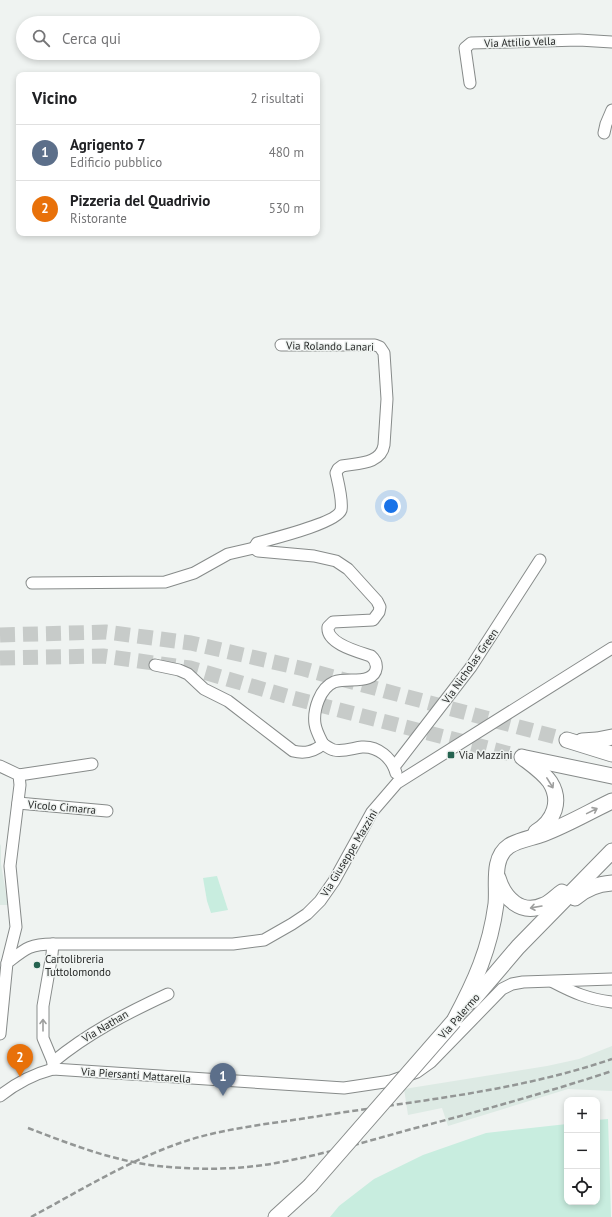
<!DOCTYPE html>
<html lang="it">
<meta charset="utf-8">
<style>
body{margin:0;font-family:"PT Sans",sans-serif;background:#f6f6f6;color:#202124}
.controls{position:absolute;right:12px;bottom:12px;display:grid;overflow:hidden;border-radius:8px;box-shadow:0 2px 6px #0003}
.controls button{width:36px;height:36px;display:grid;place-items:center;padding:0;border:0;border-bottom:1px solid #e0e0e0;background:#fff;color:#202124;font:20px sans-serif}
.you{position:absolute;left:391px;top:506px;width:14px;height:14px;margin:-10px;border:3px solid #fff;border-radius:50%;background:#1a73e8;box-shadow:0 0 0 6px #1a73e833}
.badge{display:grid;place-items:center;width:26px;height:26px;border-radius:50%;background:#256350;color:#fff;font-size:13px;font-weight:700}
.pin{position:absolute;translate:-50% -33px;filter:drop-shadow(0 1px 2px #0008)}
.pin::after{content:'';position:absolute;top:21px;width:14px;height:12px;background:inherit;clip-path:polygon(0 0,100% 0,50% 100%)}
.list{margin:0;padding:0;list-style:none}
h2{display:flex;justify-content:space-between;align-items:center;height:52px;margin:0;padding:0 16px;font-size:17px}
h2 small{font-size:13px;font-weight:400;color:#757577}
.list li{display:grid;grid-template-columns:26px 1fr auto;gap:12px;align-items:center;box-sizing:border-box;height:56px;padding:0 16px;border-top:1px solid #e0e0e0}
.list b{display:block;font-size:15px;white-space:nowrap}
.list p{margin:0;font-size:13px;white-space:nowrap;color:#757577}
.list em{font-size:13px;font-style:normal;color:#757577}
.icon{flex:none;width:22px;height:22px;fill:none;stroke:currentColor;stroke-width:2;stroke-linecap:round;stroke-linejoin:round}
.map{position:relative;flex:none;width:612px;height:1217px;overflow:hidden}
.search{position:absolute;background:#fff;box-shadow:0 2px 6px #0003;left:16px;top:16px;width:304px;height:44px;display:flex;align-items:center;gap:10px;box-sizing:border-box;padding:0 14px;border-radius:22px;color:#757577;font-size:15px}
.panel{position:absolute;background:#fff;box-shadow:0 2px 6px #0003;left:16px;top:72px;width:304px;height:164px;border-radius:8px}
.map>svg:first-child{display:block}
.built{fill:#ddeae4}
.green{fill:#c8eddf}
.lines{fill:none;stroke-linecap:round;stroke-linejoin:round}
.major-tunnel{stroke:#c7cbc9;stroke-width:15;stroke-dasharray:15 8;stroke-linecap:butt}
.minor-casing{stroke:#878b8a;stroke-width:13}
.major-casing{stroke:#878b8a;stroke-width:17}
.minor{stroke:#fff;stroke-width:11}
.major{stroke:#fff;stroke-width:15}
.rail{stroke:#939695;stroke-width:2.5;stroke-dasharray:6 3;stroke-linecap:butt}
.major-bridge-casing{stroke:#878b8a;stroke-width:17;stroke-linecap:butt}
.major-bridge{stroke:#fff;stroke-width:15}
.oneway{stroke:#9e9f9e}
.poi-dot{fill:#256350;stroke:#eff3f1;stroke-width:1.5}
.labels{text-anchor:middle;stroke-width:3;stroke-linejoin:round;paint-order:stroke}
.street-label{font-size:11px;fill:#272928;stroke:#eff3f1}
.poi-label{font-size:11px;fill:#272928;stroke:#eff3f1;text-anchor:start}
</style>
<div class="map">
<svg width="612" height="1217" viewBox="0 0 612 1217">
<rect width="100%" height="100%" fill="#eff3f1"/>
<g class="built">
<path d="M 0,844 L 1,846 L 1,864 L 8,905 L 0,905 Z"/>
<path d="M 612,1046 L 612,1091 L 568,1089 L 448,1126 L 442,1108 L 408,1115 L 404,1089 L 547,1066 L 579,1059 Z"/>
</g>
<g class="green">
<path d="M 217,876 L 228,910 L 211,913 L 207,901 L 203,878 Z"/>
<path d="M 608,1119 L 611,1217 L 330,1217 L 339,1206 L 374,1179 L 423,1155 L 486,1133 L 567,1124 L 567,1202 L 597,1202 L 597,1120 Z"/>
</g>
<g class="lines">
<g class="major-tunnel">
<path d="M 0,635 L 106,632 L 191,643 L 304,669 L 567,740"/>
<path d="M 0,658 L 103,656 L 190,668 L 293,698 L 522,757"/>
</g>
<g class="minor-casing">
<g id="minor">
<path d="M 470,83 L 465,48 L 471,43 L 579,40 L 612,42"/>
<path d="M 604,133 L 606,124 L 612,110"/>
<path d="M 281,345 L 375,345 L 380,347 L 384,353 L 387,399 L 384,445 C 381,464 358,463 342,466 L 338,469 L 336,473 C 338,482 343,501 341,510 C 337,523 271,539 257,543 L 254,548 L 258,551 L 314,556 L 336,561 L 348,569 L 377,601 L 380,607 L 379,612 L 373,620 L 333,622 L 328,627 C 326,644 359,652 371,656 C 379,663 378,674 368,678 C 358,682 345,678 334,682 C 320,688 313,710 315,724 C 316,731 320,738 323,744"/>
<path d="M 32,583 L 165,582 L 194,573 L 228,554 L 254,548"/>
<path d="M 155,665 L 179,670 L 188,674 L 204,689 L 228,701 L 293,751 C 305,754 314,752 323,744"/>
<path d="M 323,744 C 326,746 330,749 334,750 C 344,752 353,748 362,747 C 378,746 392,758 396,773"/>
<path d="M 0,766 L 19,775 L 20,785 L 10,866 L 16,927 L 7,963"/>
<path d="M 394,767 L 471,667 L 540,560"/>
<path d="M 19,775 L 92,764"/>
<path d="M 18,803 L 107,811"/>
<path d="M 53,944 L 52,954 L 43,1006 L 43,1038 L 53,1062"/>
<path d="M 553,982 C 574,993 588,999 612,1002"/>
<path d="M 0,1034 L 7,963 C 25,949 29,944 53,944 L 233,944 L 264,940 L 292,924 L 307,914 L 320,901 L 334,881 L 372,812 L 397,783 L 612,648"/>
<path d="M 53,1069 L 53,1062 C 88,1033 127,1013 168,994"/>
<path d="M 0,1096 C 15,1084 34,1074 53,1069 L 344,1088 L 391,1081 L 417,1072 L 431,1062 L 502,989 L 512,984 L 523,982 L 612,979"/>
</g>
</g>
<g class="major-casing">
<g id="major">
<path d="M 567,740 L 612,754"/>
<path d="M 582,741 L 597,740 L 612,737"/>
<path d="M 522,757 C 531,764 543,772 550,782 C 562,801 554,821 536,832"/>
<path d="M 526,758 L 612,776"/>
<path d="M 498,878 C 504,898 521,916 544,905 C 551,902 556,896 562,892"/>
<path d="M 575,898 C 586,888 597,884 612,883"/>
<path d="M 472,1001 L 518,947 L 612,851"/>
<path d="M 454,1021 C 475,982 490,949 496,904 C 498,886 491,858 509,846 C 518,840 532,838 543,834 C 567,825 589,812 612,801"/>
<path d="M 276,1217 L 310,1186"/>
</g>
</g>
<use href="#minor" class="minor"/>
<use href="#major" class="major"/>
<g class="rail">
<path d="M 28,1128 C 70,1144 113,1161 158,1166 C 197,1170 238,1170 276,1163 C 321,1155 365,1142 408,1130 C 477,1112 545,1093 612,1071"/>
<path d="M 31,1217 C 85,1188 139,1154 199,1137 C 236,1127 275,1123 313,1117 C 413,1101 515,1092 612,1059"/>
</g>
<g class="major-bridge-casing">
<path id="major-bridge" d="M 310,1186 L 454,1021"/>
</g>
<use href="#major-bridge" class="major-bridge"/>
</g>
<defs><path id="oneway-shaft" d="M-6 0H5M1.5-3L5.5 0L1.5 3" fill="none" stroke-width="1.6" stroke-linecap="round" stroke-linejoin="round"/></defs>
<g class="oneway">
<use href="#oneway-shaft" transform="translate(550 783) rotate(58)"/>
<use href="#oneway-shaft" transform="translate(592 811) rotate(-26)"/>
<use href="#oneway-shaft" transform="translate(536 907) rotate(170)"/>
<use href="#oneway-shaft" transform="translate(43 1025) rotate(-90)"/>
</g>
<g class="poi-dot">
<rect x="447" y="751" width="8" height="8" rx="2"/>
<circle cx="37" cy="965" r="4"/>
</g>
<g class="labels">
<g class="street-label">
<text transform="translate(520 42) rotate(-2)" y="4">Via Attilio Vella</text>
<text transform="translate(330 346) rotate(1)" y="4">Via Rolando Lanari</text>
<text transform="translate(470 666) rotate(-55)" y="4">Via Nicholas Green</text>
<text transform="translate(62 807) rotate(5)" y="4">Vicolo Cimarra</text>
<text transform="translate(349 853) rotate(-59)" y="4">Via Giuseppe Mazzini</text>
<text transform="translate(459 1016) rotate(-49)" y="4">Via Palermo</text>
<text transform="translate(105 1026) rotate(-31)" y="4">Via Nathan</text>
<text transform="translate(136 1075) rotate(4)" y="4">Via Piersanti Mattarella</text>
</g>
<g class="poi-label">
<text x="459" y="759">Via Mazzini</text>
<text x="45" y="963">Cartolibreria<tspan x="45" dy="13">Tuttolomondo</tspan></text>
</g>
</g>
</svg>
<div class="controls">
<button>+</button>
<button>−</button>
<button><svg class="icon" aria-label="locate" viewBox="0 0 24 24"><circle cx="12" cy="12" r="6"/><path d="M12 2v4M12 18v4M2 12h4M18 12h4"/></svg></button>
</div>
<div class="you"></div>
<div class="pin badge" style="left:223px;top:1096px;background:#5c6f8a">1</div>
<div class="pin badge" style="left:20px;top:1077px;background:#e8710a">2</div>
<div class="search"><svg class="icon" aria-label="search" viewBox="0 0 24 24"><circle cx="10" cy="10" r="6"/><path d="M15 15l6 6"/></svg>Cerca qui</div>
<section class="panel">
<h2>Vicino<small>2 risultati</small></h2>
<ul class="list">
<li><span class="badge" style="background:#5c6f8a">1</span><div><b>Agrigento 7</b><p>Edificio pubblico</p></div><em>480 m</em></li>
<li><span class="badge" style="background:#e8710a">2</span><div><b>Pizzeria del Quadrivio</b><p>Ristorante</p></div><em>530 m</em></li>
</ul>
</section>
</div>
